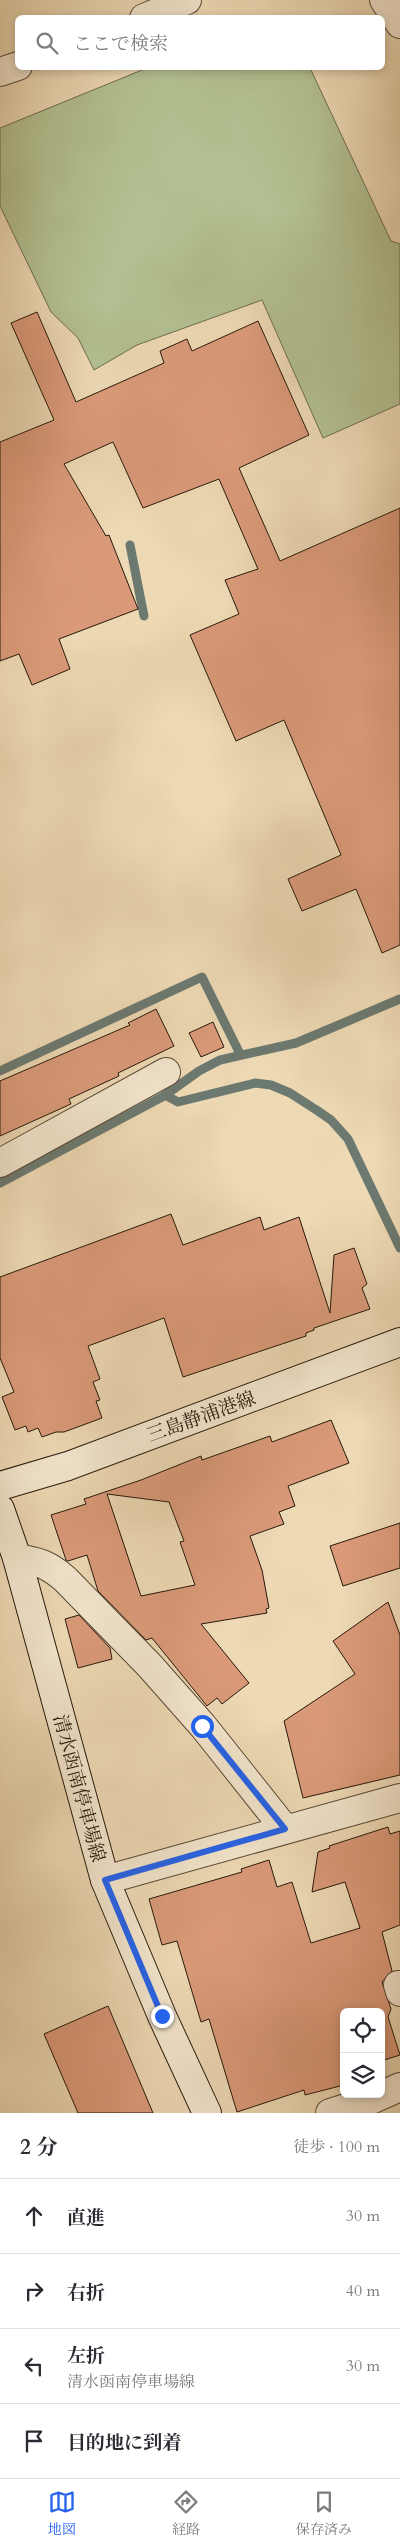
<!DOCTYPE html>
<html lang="ja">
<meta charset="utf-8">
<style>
body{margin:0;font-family:Cardo,"Noto Serif JP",serif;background:#f2f2f3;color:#2b2b33}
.controls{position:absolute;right:15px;bottom:15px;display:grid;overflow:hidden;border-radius:8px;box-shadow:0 2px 8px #0003}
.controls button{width:45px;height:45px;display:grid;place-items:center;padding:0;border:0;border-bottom:1px solid #e1e1e2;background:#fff;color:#2b2b33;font:25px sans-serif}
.stop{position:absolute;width:15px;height:15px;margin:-11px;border:4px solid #2563eb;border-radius:50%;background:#fff}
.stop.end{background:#2563eb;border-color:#fff;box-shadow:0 1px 5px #0008}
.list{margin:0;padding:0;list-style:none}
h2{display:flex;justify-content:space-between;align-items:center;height:65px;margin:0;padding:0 20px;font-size:21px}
h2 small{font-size:16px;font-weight:400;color:#7c7c81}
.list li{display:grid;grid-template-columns:32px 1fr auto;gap:15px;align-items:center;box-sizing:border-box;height:75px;padding:0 20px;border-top:1px solid #e1e1e2}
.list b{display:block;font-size:19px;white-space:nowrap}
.list p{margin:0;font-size:16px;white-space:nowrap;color:#7c7c81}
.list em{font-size:16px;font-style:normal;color:#7c7c81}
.icon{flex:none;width:28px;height:28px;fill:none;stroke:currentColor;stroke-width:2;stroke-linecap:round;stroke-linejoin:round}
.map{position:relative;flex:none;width:400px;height:2113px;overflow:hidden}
.search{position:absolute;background:#fff;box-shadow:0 2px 8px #0003;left:15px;right:15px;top:15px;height:55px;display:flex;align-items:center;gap:12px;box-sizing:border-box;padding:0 18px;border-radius:8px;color:#7c7c81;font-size:19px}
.sheet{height:365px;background:#fff}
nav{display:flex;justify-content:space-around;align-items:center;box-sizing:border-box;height:70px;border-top:1px solid #e1e1e2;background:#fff;font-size:14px;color:#7c7c81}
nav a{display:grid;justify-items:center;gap:2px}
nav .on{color:#2563eb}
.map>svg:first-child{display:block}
.green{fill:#b3c091;stroke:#6d6c4f}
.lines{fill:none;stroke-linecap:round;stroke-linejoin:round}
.stream{stroke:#6c7970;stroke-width:9}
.building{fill:#da9a79;stroke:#27180d;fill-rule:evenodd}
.minor-casing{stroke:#584837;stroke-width:30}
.secondary-casing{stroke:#27180d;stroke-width:30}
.minor{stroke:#f3e6ce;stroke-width:28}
.secondary{stroke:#f3e6ce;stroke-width:28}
.route{stroke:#2563eb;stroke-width:6}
.labels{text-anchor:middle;stroke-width:4;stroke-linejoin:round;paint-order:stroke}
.street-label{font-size:19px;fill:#27180d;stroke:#f3e6ce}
</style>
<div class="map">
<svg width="400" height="2113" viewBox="0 0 400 2113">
<rect width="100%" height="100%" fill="#edd9b4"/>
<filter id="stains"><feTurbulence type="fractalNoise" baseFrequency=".004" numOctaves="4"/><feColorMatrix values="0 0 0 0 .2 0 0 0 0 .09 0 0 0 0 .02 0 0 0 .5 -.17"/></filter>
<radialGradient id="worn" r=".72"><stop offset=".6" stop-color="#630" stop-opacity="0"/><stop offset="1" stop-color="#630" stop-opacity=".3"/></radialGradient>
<path class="green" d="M 147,68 L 310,68 L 391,241 L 400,244 L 400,404 L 323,438 L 262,300 L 137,345 L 94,370 L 78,338 L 51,312 L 0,206 L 0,128 Z"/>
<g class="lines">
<g class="stream">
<path d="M 130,545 L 144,616"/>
<path d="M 0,1071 L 202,977 L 240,1054"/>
<path d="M 165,1095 L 178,1102 L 255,1083 L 271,1085 L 290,1093 L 318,1111 L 331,1120 L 348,1139 L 400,1248"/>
<path d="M 0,1183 L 164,1096 L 199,1071 L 220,1060 L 296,1043 L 400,999"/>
</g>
</g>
<g class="building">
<path d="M 37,312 L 76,402 L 164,363 L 160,351 L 187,339 L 192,351 L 258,321 L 309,435 L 239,468 L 280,561 L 400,508 L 400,945 L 382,953 L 356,889 L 302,911 L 288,879 L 341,855 L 284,720 L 236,741 L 190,635 L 239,614 L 225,580 L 258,569 L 219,479 L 143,508 L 113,442 L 64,464 L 106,536 L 109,535 L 138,609 L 59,639 L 70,669 L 32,685 L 19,654 L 0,661 L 0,442 L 54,420 L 11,323 Z"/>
<path d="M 156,1009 L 174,1046 L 118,1073 L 119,1076 L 69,1099 L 71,1104 L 0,1136 L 0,1081 L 130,1025 L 128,1023 Z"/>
<path d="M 213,1022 L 224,1047 L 201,1057 L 189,1033 Z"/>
<path d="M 171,1214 L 183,1245 L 260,1217 L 264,1230 L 299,1217 L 330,1313 L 334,1255 L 354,1248 L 367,1284 L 362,1288 L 370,1309 L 314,1328 L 314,1330 L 306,1333 L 306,1336 L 183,1377 L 164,1318 L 88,1346 L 100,1379 L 93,1382 L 100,1400 L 96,1401 L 102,1418 L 64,1432 L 56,1432 L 42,1437 L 38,1428 L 28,1432 L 26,1426 L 15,1430 L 2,1397 L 14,1392 L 0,1358 L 0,1277 Z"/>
<path d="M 331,1420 L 349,1463 L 288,1486 L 295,1506 L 279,1512 L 284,1524 L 250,1536 L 262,1570 L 269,1608 L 266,1609 L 267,1613 L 201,1624 L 249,1683 L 222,1704 L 217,1698 L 207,1706 L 152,1638 L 146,1640 L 98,1591 L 87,1555 L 68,1561 L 66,1560 L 51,1515 L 86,1504 L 84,1499 L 141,1480 L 201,1456 L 202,1460 L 270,1436 L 272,1442 ZM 107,1494 L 169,1502 L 184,1541 L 180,1542 L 195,1585 L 141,1596 Z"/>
<path d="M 400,1523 L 400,1568 L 343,1586 L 330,1546 Z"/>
<path d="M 388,1602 L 400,1635 L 400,1775 L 303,1798 L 284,1721 L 355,1674 L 333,1641 Z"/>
<path d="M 79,1615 L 110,1648 L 112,1659 L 78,1668 L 65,1619 Z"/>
<path d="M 388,1827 L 390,1834 L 400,1831 L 400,1925 L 382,1932 L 392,1971 L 382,1982 L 391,2009 L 388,2017 L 400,2055 L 381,2061 L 381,2012 L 344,2012 L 344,2085 L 305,2095 L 304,2090 L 237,2112 L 209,2019 L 201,2022 L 177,1941 L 162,1945 L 149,1899 L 242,1872 L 241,1869 L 269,1860 L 277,1887 L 292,1882 L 311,1943 L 360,1928 L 345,1882 L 312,1892 L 318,1852 L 330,1848 L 329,1846 Z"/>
<path d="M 108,2006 L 153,2113 L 78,2113 L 44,2034 Z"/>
</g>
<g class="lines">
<g class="minor-casing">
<g id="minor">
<path d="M 384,0 L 400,24"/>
<path d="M 144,18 L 187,0"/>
<path d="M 0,72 L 18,66"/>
<path d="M 0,1163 L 166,1072"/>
<path d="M 17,1558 C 38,1561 49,1565 65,1579 L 150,1666 L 203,1726 L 285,1829"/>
<path d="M 105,1880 L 400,1798"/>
<path d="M 398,1985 L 400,1992"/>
<path d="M 330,2113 L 371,2100 L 400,2087"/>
</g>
</g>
<g class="secondary-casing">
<g id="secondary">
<path d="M 0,1486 L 68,1466 L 400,1342"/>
<path d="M 0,1509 L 17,1558 L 105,1880 L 162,2016 L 207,2113"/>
</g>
</g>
<use href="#minor" class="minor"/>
<use href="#secondary" class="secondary"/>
</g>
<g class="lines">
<path class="route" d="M 162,2016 L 105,1880 L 285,1829 L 202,1726"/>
</g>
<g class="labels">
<g class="street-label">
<text transform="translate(201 1416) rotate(-20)" y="7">三島静浦港線</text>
<text transform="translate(80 1788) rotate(75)" y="7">清水函南停車場線</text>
</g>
</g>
<rect width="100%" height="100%" filter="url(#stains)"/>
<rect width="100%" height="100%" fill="url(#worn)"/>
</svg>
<div class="controls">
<button><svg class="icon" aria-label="locate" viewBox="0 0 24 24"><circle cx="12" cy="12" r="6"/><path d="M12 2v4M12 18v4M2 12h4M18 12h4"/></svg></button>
<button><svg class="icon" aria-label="layers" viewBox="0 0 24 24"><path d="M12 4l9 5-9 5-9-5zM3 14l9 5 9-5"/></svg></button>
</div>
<div class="stop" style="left:202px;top:1726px"></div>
<div class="stop end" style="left:162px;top:2016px"></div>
<div class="search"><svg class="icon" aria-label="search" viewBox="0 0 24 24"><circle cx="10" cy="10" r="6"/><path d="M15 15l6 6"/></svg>ここで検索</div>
</div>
<section class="sheet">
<h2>2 分<small>徒歩 · 100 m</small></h2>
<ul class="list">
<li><svg class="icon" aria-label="ahead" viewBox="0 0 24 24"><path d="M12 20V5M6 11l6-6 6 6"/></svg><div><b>直進</b></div><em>30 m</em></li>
<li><svg class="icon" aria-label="right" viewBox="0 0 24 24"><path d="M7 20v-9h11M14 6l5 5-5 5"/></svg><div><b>右折</b></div><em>40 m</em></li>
<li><svg class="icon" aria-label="left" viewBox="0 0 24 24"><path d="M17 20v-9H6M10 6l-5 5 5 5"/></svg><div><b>左折</b><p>清水函南停車場線</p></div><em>30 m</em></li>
<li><svg class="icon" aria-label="arrive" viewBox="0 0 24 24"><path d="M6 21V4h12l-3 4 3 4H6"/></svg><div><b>目的地に到着</b></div></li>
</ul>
</section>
<nav>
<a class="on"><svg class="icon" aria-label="map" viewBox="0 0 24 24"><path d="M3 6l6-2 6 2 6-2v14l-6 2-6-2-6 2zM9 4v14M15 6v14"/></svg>地図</a>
<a><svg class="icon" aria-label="directions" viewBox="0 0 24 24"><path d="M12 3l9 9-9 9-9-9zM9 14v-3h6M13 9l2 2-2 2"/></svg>経路</a>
<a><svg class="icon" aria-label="saved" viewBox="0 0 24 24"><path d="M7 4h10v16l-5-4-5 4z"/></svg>保存済み</a>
</nav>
